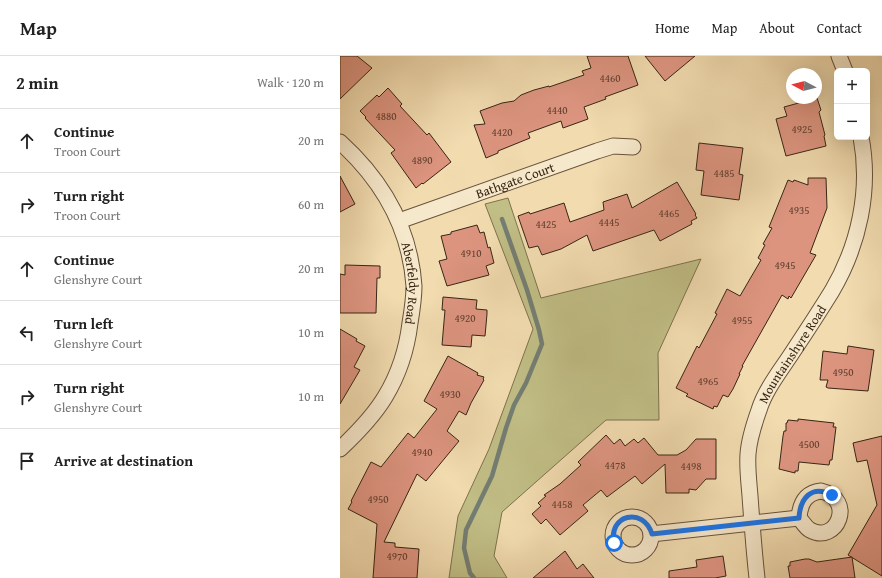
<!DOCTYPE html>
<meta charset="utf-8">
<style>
body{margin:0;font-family:"Gentium Book Plus",serif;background:#f2f2f2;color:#222}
.controls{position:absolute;right:12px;top:12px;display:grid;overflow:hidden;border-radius:6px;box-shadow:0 4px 16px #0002}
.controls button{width:36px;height:36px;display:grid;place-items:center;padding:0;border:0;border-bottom:1px solid #e0e0e0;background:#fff;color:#222;font:20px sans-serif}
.compass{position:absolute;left:446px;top:12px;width:36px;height:36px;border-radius:50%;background:#fff;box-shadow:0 4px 16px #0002;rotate:277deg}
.stop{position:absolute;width:12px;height:12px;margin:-9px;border:3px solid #1a73e8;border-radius:50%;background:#fff}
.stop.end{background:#1a73e8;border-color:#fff;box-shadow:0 1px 4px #0008}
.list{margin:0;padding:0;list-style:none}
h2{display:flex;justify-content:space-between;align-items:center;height:52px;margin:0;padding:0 16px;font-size:17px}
h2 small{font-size:13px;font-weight:400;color:#767676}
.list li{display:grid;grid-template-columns:26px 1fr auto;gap:12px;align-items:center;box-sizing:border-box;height:64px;padding:0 16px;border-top:1px solid #e0e0e0}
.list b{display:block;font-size:15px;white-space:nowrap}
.list p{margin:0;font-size:13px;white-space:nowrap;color:#767676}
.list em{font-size:13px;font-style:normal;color:#767676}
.icon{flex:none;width:22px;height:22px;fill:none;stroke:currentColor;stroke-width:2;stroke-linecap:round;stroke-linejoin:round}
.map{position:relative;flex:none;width:542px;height:522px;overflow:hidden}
header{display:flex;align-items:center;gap:24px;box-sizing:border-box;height:56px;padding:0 20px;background:#fff;border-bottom:1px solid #e0e0e0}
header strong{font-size:19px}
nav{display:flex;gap:22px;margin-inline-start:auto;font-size:14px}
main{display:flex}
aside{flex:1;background:#fff}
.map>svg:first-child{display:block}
.green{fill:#c1be86;stroke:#7d724d}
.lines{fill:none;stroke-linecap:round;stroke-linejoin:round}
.stream{stroke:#747e73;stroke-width:4.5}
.building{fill:#dc947f;stroke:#392514}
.minor-casing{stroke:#67523b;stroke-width:17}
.minor{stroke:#f6e8cb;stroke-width:15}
.route{stroke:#1a73e8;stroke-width:5}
.labels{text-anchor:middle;stroke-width:4;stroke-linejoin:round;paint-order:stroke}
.number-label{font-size:11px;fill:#62412f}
.street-label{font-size:13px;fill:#392514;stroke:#f6e8cb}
</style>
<header>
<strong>Map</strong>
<nav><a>Home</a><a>Map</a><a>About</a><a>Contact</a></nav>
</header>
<main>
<aside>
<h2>2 min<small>Walk · 120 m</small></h2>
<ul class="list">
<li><svg class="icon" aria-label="ahead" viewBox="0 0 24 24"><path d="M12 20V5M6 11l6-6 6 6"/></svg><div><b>Continue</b><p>Troon Court</p></div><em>20 m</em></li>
<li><svg class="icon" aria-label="right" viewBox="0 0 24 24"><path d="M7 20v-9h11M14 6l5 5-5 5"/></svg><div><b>Turn right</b><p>Troon Court</p></div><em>60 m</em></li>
<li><svg class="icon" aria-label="ahead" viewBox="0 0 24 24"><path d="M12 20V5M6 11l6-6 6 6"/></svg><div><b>Continue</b><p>Glenshyre Court</p></div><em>20 m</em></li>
<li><svg class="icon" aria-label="left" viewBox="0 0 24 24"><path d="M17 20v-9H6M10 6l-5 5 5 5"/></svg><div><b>Turn left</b><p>Glenshyre Court</p></div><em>10 m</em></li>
<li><svg class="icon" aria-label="right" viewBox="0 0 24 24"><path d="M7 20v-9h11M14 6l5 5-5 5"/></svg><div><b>Turn right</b><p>Glenshyre Court</p></div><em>10 m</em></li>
<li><svg class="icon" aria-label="arrive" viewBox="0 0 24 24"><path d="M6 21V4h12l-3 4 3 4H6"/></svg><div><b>Arrive at destination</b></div></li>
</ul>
</aside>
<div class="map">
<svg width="542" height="522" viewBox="0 0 542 522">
<rect width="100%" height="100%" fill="#f1dbaf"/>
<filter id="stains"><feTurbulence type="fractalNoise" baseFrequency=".005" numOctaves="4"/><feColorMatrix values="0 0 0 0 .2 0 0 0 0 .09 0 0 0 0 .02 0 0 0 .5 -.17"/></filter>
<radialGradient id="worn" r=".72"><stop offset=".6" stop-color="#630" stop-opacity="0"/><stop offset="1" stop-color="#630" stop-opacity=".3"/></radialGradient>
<path class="green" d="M 168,142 L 201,242 L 361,203 L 318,297 L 319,364 L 266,364 L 162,456 L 154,500 L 167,522 L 109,522 L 118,460 L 149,393 L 193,273 L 145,148 Z"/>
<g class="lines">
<path class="stream" d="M 134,522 L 130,517 L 124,492 L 126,474 L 152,420 L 166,372 L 174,349 L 186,327 L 202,288 L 199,274 L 187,234 L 162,163"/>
</g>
<g class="building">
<path d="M 0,0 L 17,0 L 32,12 L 0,43 Z"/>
<path d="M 247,0 L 288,0 L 298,29 L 265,41 L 266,43 L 244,51 L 248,63 L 223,72 L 221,65 L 188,77 L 190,82 L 158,95 L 158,97 L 146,102 L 134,69 L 145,68 L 140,55 L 162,47 L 174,45 L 181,39 L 194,34 L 209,30 L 209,31 L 244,19 L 242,15 L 251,12 Z"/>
<path d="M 305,0 L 355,0 L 325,25 Z"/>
<path d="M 48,32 L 62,48 L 60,50 L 87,79 L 89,77 L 111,106 L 83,128 L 82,127 L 76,132 L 51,97 L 55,94 L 25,62 L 26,61 L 20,55 L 37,39 L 39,41 Z"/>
<path d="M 477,42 L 481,54 L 479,56 L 485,79 L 484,80 L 486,90 L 446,100 L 436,63 L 447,60 L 444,51 Z"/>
<path d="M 359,87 L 403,92 L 399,118 L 403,119 L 399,144 L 361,139 L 364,115 L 356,114 Z"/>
<path d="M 0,120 L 15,148 L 0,156 Z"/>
<path d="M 468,122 L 486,122 L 487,152 L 470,197 L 476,199 L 451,242 L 449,240 L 448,243 L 442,239 L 402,310 L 403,310 L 399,318 L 400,318 L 393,333 L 388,341 L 383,339 L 377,351 L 374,350 L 373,353 L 346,340 L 348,338 L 336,332 L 357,290 L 359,292 L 377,258 L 375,257 L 387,233 L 400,240 L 421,204 L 418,202 L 425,189 L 423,188 L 432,172 L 429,171 L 448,124 L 453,126 L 454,124 L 468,129 Z"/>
<path d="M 337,126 L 356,158 L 355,159 L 357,162 L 351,165 L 352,168 L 320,185 L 314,174 L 253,195 L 247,179 L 221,193 L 202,199 L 198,190 L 189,192 L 178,160 L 189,156 L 190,158 L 224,147 L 230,166 L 264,154 L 263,146 L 287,138 L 292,152 Z"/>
<path d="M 137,169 L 140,177 L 144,176 L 148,192 L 150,191 L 154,207 L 146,210 L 149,219 L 107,230 L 99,205 L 107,203 L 101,180 L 111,178 L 111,176 Z"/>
<path d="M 5,209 L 40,210 L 40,222 L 37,222 L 36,257 L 0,257 L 0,218 L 5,219 Z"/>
<path d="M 103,241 L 137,244 L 136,253 L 147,254 L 147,258 L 145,280 L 132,279 L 131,291 L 102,289 L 105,254 L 102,254 Z"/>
<path d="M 0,273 L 17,283 L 16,285 L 25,290 L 14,311 L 20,314 L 0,348 Z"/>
<path d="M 508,290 L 534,294 L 528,335 L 488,332 L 486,331 L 488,324 L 480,324 L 483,295 L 507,298 Z"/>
<path d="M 108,300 L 138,317 L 137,319 L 144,321 L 143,323 L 144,324 L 131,347 L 126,359 L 119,355 L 107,375 L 119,385 L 86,425 L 77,418 L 44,486 L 55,487 L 55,491 L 79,493 L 77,522 L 33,522 L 37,468 L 8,453 L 12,446 L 11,445 L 31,406 L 41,411 L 68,377 L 74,382 L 97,353 L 84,345 Z"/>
<path d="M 458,363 L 494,367 L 493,371 L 496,371 L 492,404 L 490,404 L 489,409 L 459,406 L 458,415 L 455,415 L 455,417 L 439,413 L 443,380 L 444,375 L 446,375 L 446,367 L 447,367 L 448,364 L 458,365 Z"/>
<path d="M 266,379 L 274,388 L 280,383 L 285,390 L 294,383 L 298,387 L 304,382 L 318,399 L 337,399 L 346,394 L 356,383 L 376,383 L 376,423 L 366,423 L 356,434 L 349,433 L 349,437 L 326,437 L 325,408 L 302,428 L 295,420 L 267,441 L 261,434 L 243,449 L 248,455 L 220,479 L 206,463 L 201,468 L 192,458 L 201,450 L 198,447 L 206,440 L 204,439 L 220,428 L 241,409 L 238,406 Z"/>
<path d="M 542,380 L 542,520 L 508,499 L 537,449 L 527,404 L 517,406 L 513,387 Z"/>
<path d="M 225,495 L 237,513 L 243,508 L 254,522 L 193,522 Z"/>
<path d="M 383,500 L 386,520 L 375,522 L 329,522 L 329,515 L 357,511 L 356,504 Z"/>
<path d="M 512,501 L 515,522 L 450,522 L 448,510 L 450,510 L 450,506 L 465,503 L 469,503 L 477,506 Z"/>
</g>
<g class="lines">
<g class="minor-casing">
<g id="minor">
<path d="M 499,0 L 505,15"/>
<path id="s1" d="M 0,86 C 43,125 70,172 74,230 C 74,242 72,255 70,267 C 67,292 59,318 45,341 C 33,361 17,377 0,393"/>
<path id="s2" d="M 59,165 L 257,95 L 273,90 L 293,91"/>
<path d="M 481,435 C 516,443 497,489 470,474 C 465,471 463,466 459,462 C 460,448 465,437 481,435 Z"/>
<circle cx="292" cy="480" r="19"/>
<path d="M 311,478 L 459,462"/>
<path id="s3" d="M 417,522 C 414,495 412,468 410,440 C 409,427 407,412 408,398 C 409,383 414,368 419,354 C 425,334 441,314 452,297 C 466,276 479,256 492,235 C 519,189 531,134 521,81"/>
</g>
</g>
<use href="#minor" class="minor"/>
</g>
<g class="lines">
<path class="route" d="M 274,487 C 268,459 303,450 312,478 L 459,462 C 460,443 471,428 492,439"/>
</g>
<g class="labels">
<g class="number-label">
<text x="270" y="26">4460</text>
<text x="217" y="58">4440</text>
<text x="46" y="64">4880</text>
<text x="462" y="77">4925</text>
<text x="162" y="80">4420</text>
<text x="82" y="108">4890</text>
<text x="384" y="121">4485</text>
<text x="459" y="158">4935</text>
<text x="329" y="161">4465</text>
<text x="269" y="170">4445</text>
<text x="206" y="172">4425</text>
<text x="131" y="201">4910</text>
<text x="445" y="213">4945</text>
<text x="125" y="266">4920</text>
<text x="402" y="268">4955</text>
<text x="503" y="320">4950</text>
<text x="368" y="329">4965</text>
<text x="110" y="342">4930</text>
<text x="469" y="392">4500</text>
<text x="82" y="400">4940</text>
<text x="275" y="413">4478</text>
<text x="351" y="414">4498</text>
<text x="38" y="447">4950</text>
<text x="222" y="452">4458</text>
<text x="57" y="504">4970</text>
</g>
<g class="street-label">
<text dy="5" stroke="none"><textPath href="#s2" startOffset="123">Bathgate Court</textPath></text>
<text dy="5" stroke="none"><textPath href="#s1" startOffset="163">Aberfeldy Road</textPath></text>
<text dy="5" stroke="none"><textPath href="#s3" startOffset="235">Mountainshyre Road</textPath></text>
</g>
</g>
<rect width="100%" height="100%" filter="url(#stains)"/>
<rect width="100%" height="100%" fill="url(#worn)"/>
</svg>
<div class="controls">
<button>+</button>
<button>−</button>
</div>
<svg class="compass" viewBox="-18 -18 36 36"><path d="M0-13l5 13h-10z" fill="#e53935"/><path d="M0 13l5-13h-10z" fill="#767676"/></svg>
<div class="stop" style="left:274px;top:487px"></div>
<div class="stop end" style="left:492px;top:439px"></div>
</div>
</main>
